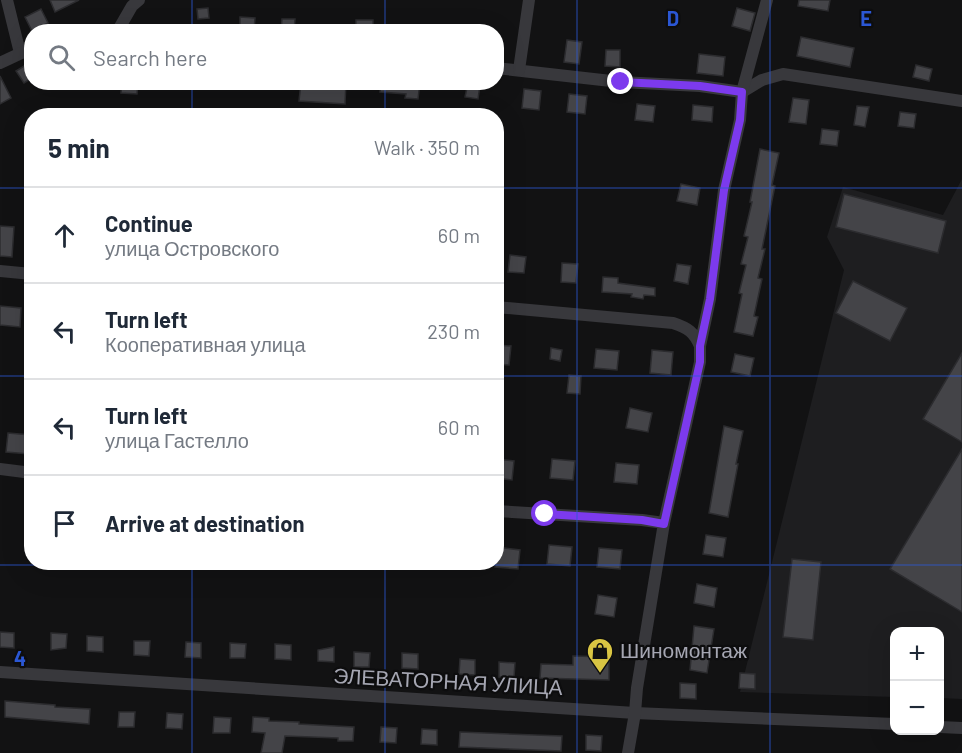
<!DOCTYPE html>
<meta charset="utf-8">
<style>
body{margin:0;font-family:Barlow,sans-serif;background:#f6f6f7;color:#1f2937}
.controls{position:absolute;right:18px;bottom:18px;display:grid;overflow:hidden;border-radius:12px;box-shadow:0 6px 24px #0002}
.controls button{width:54px;height:54px;display:grid;place-items:center;padding:0;border:0;border-bottom:2px solid #e0e1e3;background:#fff;color:#1f2937;font:30px sans-serif}
.stop{position:absolute;width:18px;height:18px;margin:-14px;border:4px solid #7c3aed;border-radius:50%;background:#fff}
.stop.end{background:#7c3aed;border-color:#fff;box-shadow:0 2px 6px #0008}
.list{margin:0;padding:0;list-style:none}
h2{display:flex;justify-content:space-between;align-items:center;height:78px;margin:0;padding:0 24px;font-size:26px}
h2 small{font-size:20px;font-weight:400;color:#747a83}
.list li{display:grid;grid-template-columns:39px 1fr auto;gap:18px;align-items:center;box-sizing:border-box;height:96px;padding:0 24px;border-top:2px solid #e0e1e3}
.list b{display:block;font-size:22px;white-space:nowrap}
.list p{margin:0;font-size:20px;white-space:nowrap;color:#747a83}
.list em{font-size:20px;font-style:normal;color:#747a83}
.icon{flex:none;width:33px;height:33px;fill:none;stroke:currentColor;stroke-width:2;stroke-linecap:round;stroke-linejoin:round}
.map{position:relative;flex:none;width:962px;height:753px;overflow:hidden}
.search{position:absolute;background:#fff;box-shadow:0 6px 24px #0002;left:24px;top:24px;width:480px;height:66px;display:flex;align-items:center;gap:15px;box-sizing:border-box;padding:0 21px;border-radius:24px;color:#747a83;font-size:22px}
.panel{position:absolute;background:#fff;box-shadow:0 6px 24px #0002;left:24px;top:108px;width:480px;height:462px;border-radius:24px}
.map>svg:first-child{display:block}
.built{fill:#1e1e20}
.building{fill:#444448;stroke:#2c2c2f;stroke-width:1.5}
.lines{fill:none;stroke-linecap:round;stroke-linejoin:round}
.minor{stroke:#38383c;stroke-width:12}
.route{stroke:#7c3aed;stroke-width:8}
.grid{fill:none;stroke:#2b57d4;stroke-width:1.5;stroke-opacity:0.55}
.labels{text-anchor:middle;stroke-width:4.5;stroke-linejoin:round;paint-order:stroke}
.poi-label{font-size:21px;fill:#a5a6b2;stroke:#0d0d0e;text-anchor:start}
.street-label{font-size:21px;fill:#a5a6b2;stroke:#0d0d0e}
.grid-label{font-size:20px;text-anchor:middle;font-weight:bold;fill:#2b57d4;stroke:#0d0d0e;stroke-width:4.5;stroke-linejoin:round;paint-order:stroke}
</style>
<div class="map">
<svg width="962" height="753" viewBox="0 0 962 753">
<rect width="100%" height="100%" fill="#121213"/>
<path class="built" d="M 962,179 L 962,699 L 940,698 L 940,632 L 894,632 L 894,697 L 740,692 L 844,270 L 827,237 L 843,187 L 943,215 Z"/>
<g class="building">
<path d="M 50,0 L 79,0 L 55,12 Z"/>
<path d="M 799,0 L 830,0 L 828,11 L 798,6 Z"/>
<path d="M 208,8 L 209,18 L 198,19 L 197,9 Z"/>
<path d="M 737,8 L 755,13 L 750,31 L 732,26 Z"/>
<path d="M 41,9 L 48,23 L 32,31 L 25,17 Z"/>
<path d="M 240,17 L 255,18 L 254,31 L 240,30 Z"/>
<path d="M 282,19 L 295,19 L 294,32 L 281,32 Z"/>
<rect x="356" y="20" width="17" height="12"/>
<path d="M 801,37 L 854,48 L 850,67 L 797,56 Z"/>
<path d="M 567,40 L 582,42 L 579,64 L 564,62 Z"/>
<path d="M 606,50 L 620,50 L 620,67 L 605,66 Z"/>
<path d="M 699,54 L 725,57 L 723,76 L 697,73 Z"/>
<path d="M 32,61 L 32,78 L 24,83 L 16,71 Z"/>
<path d="M 916,65 L 932,69 L 929,81 L 913,77 Z"/>
<path d="M 0,76 L 11,98 L 0,104 Z"/>
<path d="M 122,82 L 138,82 L 137,94 L 121,93 Z"/>
<path d="M 301,82 L 346,82 L 345,104 L 299,101 Z"/>
<path d="M 381,82 L 420,82 L 418,99 L 405,98 L 406,94 L 380,92 Z"/>
<path d="M 468,83 L 480,85 L 478,99 L 465,97 Z"/>
<path d="M 524,89 L 541,91 L 539,110 L 522,108 Z"/>
<path d="M 569,94 L 587,96 L 585,114 L 567,112 Z"/>
<path d="M 793,98 L 809,100 L 806,124 L 789,122 Z"/>
<path d="M 637,104 L 655,106 L 653,122 L 635,120 Z"/>
<path d="M 693,105 L 713,107 L 712,122 L 692,120 Z"/>
<path d="M 857,106 L 869,107 L 865,127 L 854,125 Z"/>
<path d="M 900,112 L 916,114 L 914,128 L 898,126 Z"/>
<path d="M 822,129 L 839,131 L 837,146 L 820,144 Z"/>
<path d="M 760,149 L 779,153 L 772,185 L 775,186 L 762,249 L 765,249 L 758,278 L 762,279 L 754,316 L 758,317 L 753,336 L 734,332 L 742,294 L 739,293 L 746,265 L 741,264 L 748,237 L 744,236 L 752,202 L 750,202 Z"/>
<path d="M 681,184 L 700,188 L 697,205 L 677,201 Z"/>
<path d="M 844,194 L 946,221 L 938,253 L 836,227 Z"/>
<path d="M 0,226 L 14,227 L 12,257 L 0,256 Z"/>
<path d="M 510,255 L 526,257 L 524,273 L 508,272 Z"/>
<path d="M 562,263 L 578,264 L 576,283 L 561,282 Z"/>
<path d="M 677,264 L 691,266 L 688,284 L 674,281 Z"/>
<path d="M 603,277 L 618,278 L 618,283 L 655,288 L 655,296 L 644,295 L 643,299 L 631,297 L 632,294 L 602,292 Z"/>
<path d="M 853,281 L 907,308 L 890,341 L 836,313 Z"/>
<path d="M 0,306 L 21,308 L 20,327 L 0,325 Z"/>
<path d="M 496,345 L 511,346 L 509,365 L 496,364 Z"/>
<path d="M 551,348 L 562,350 L 560,361 L 550,359 Z"/>
<path d="M 596,349 L 619,351 L 617,370 L 594,368 Z"/>
<path d="M 652,350 L 673,352 L 671,375 L 650,373 Z"/>
<path d="M 962,353 L 962,442 L 923,419 Z"/>
<path d="M 735,354 L 754,358 L 750,376 L 731,372 Z"/>
<path d="M 569,375 L 581,376 L 580,394 L 567,393 Z"/>
<path d="M 630,408 L 652,413 L 648,432 L 626,428 Z"/>
<path d="M 724,426 L 743,431 L 736,464 L 738,464 L 728,517 L 709,513 Z"/>
<path d="M 8,433 L 31,435 L 29,454 L 6,452 Z"/>
<path d="M 962,449 L 962,612 L 890,569 Z"/>
<path d="M 496,459 L 514,461 L 512,480 L 496,478 Z"/>
<path d="M 552,459 L 575,461 L 573,480 L 550,478 Z"/>
<path d="M 616,463 L 639,465 L 637,484 L 614,482 Z"/>
<path d="M 706,535 L 726,538 L 723,557 L 703,554 Z"/>
<path d="M 549,545 L 572,547 L 570,566 L 547,564 Z"/>
<path d="M 497,547 L 520,550 L 518,569 L 495,567 Z"/>
<path d="M 599,548 L 622,550 L 620,569 L 597,567 Z"/>
<path d="M 792,559 L 821,562 L 813,640 L 783,637 Z"/>
<path d="M 697,584 L 717,588 L 714,607 L 694,603 Z"/>
<path d="M 598,595 L 617,598 L 614,617 L 595,614 Z"/>
<path d="M 694,626 L 714,629 L 707,673 L 690,670 Z"/>
<path d="M 0,632 L 14,633 L 14,648 L 0,647 Z"/>
<path d="M 51,633 L 67,634 L 66,648 L 51,650 Z"/>
<path d="M 87,636 L 103,637 L 103,652 L 87,651 Z"/>
<path d="M 134,641 L 150,641 L 149,656 L 134,655 Z"/>
<path d="M 186,642 L 201,643 L 201,658 L 185,657 Z"/>
<path d="M 230,643 L 246,644 L 245,658 L 230,658 Z"/>
<path d="M 275,644 L 291,645 L 291,660 L 275,659 Z"/>
<path d="M 334,647 L 334,662 L 318,661 L 318,650 Z"/>
<path d="M 354,652 L 370,653 L 369,667 L 354,667 Z"/>
<path d="M 402,653 L 418,654 L 418,669 L 402,668 Z"/>
<path d="M 573,656 L 609,657 L 609,680 L 540,678 L 541,664 L 573,665 Z"/>
<path d="M 460,659 L 475,660 L 475,675 L 459,674 Z"/>
<path d="M 499,662 L 515,663 L 514,677 L 499,677 Z"/>
<path d="M 740,673 L 755,674 L 755,689 L 739,688 Z"/>
<path d="M 680,683 L 696,684 L 696,699 L 680,698 Z"/>
<path d="M 5,701 L 55,705 L 55,707 L 90,709 L 89,724 L 5,717 Z"/>
<path d="M 119,712 L 135,712 L 134,727 L 118,727 Z"/>
<path d="M 167,713 L 183,714 L 182,729 L 166,728 Z"/>
<path d="M 214,717 L 231,718 L 230,733 L 213,733 Z"/>
<path d="M 253,717 L 269,718 L 269,721 L 299,722 L 299,724 L 354,727 L 353,741 L 338,741 L 338,738 L 285,736 L 282,753 L 261,753 L 265,733 L 252,732 Z"/>
<path d="M 381,727 L 397,728 L 396,743 L 380,742 Z"/>
<path d="M 422,729 L 437,730 L 437,745 L 421,744 Z"/>
<path d="M 460,732 L 562,736 L 561,751 L 459,747 Z"/>
<path d="M 586,735 L 602,736 L 601,751 L 586,750 Z"/>
</g>
<g class="lines">
<g class="minor">
<path d="M 7,0 L 20,53"/>
<path d="M 84,32 L 87,32"/>
<path d="M 117,32 L 132,6 L 139,0"/>
<path d="M 0,63 L 32,48"/>
<path d="M 496,68 L 620,82 L 700,86 L 742,92 L 762,80 L 783,74 L 962,101"/>
<path d="M 519,70 L 529,0"/>
<path d="M 0,271 L 32,274"/>
<path d="M 496,307 L 673,323 C 688,328 694,332 700,346"/>
<path d="M 0,469 L 32,473"/>
<path d="M 496,511 L 642,520 L 664,523"/>
<path d="M 0,672 L 635,713 L 894,724"/>
<path d="M 940,727 L 962,728"/>
<path d="M 628,753 L 635,713 L 637,688 L 664,523 L 700,362 L 700,346 L 710,299 L 724,190 L 740,120 L 742,92 L 767,0"/>
</g>
</g>
<g class="lines">
<path class="route" d="M 545,514 L 642,520 L 664,524 L 700,362 L 700,346 L 710,299 L 724,190 L 740,120 L 742,92 L 700,86 L 621,82"/>
</g>
<path class="grid" d="M 192,0 L 192,32M 385,0 L 385,32M 577,0 L 577,753M 770,0 L 770,753M 192,82 L 192,116M 385,82 L 385,116M 0,188 L 32,188M 496,188 L 962,188M 0,376 L 32,376M 496,376 L 962,376M 192,562 L 192,753M 385,562 L 385,753M 0,565 L 962,565"/>
<defs>
<g id="shop-pin" transform="scale(1.35)"><path d="M0 17L-7.5 6A9.5 9.5 0 1 1 7.5 6Z" fill="#d9c543" stroke="#0d0d0e"/><path d="M-5-2.5h2.3a2.7 3.5 0 0 1 5.4 0H5L5.5 6h-11ZM-1.5-2.5h3a1.5 2.3 0 0 0-3 0Z" fill="#111"/></g>
</defs>
<g fill-rule="evenodd">
<use href="#shop-pin" x="600" y="651"/>
</g>
<g class="labels">
<g class="poi-label">
<text x="620" y="658">Шиномонтаж</text>
</g>
<g class="street-label">
<text transform="translate(448 682) rotate(3)" y="7">ЭЛЕВАТОРНАЯ УЛИЦА</text>
</g>
</g>
<g class="grid-label">
<text x="673" y="26">D</text>
<text x="866" y="26">E</text>
<text x="20" y="666">4</text>
</g>
</svg>
<div class="controls">
<button>+</button>
<button>−</button>
</div>
<div class="stop" style="left:545px;top:514px"></div>
<div class="stop end" style="left:621px;top:82px"></div>
<div class="search"><svg class="icon" aria-label="search" viewBox="0 0 24 24"><circle cx="10" cy="10" r="6"/><path d="M15 15l6 6"/></svg>Search here</div>
<section class="panel">
<h2>5 min<small>Walk · 350 m</small></h2>
<ul class="list">
<li><svg class="icon" aria-label="ahead" viewBox="0 0 24 24"><path d="M12 20V5M6 11l6-6 6 6"/></svg><div><b>Continue</b><p>улица Островского</p></div><em>60 m</em></li>
<li><svg class="icon" aria-label="left" viewBox="0 0 24 24"><path d="M17 20v-9H6M10 6l-5 5 5 5"/></svg><div><b>Turn left</b><p>Кооперативная улица</p></div><em>230 m</em></li>
<li><svg class="icon" aria-label="left" viewBox="0 0 24 24"><path d="M17 20v-9H6M10 6l-5 5 5 5"/></svg><div><b>Turn left</b><p>улица Гастелло</p></div><em>60 m</em></li>
<li><svg class="icon" aria-label="arrive" viewBox="0 0 24 24"><path d="M6 21V4h12l-3 4 3 4H6"/></svg><div><b>Arrive at destination</b></div></li>
</ul>
</section>
</div>
